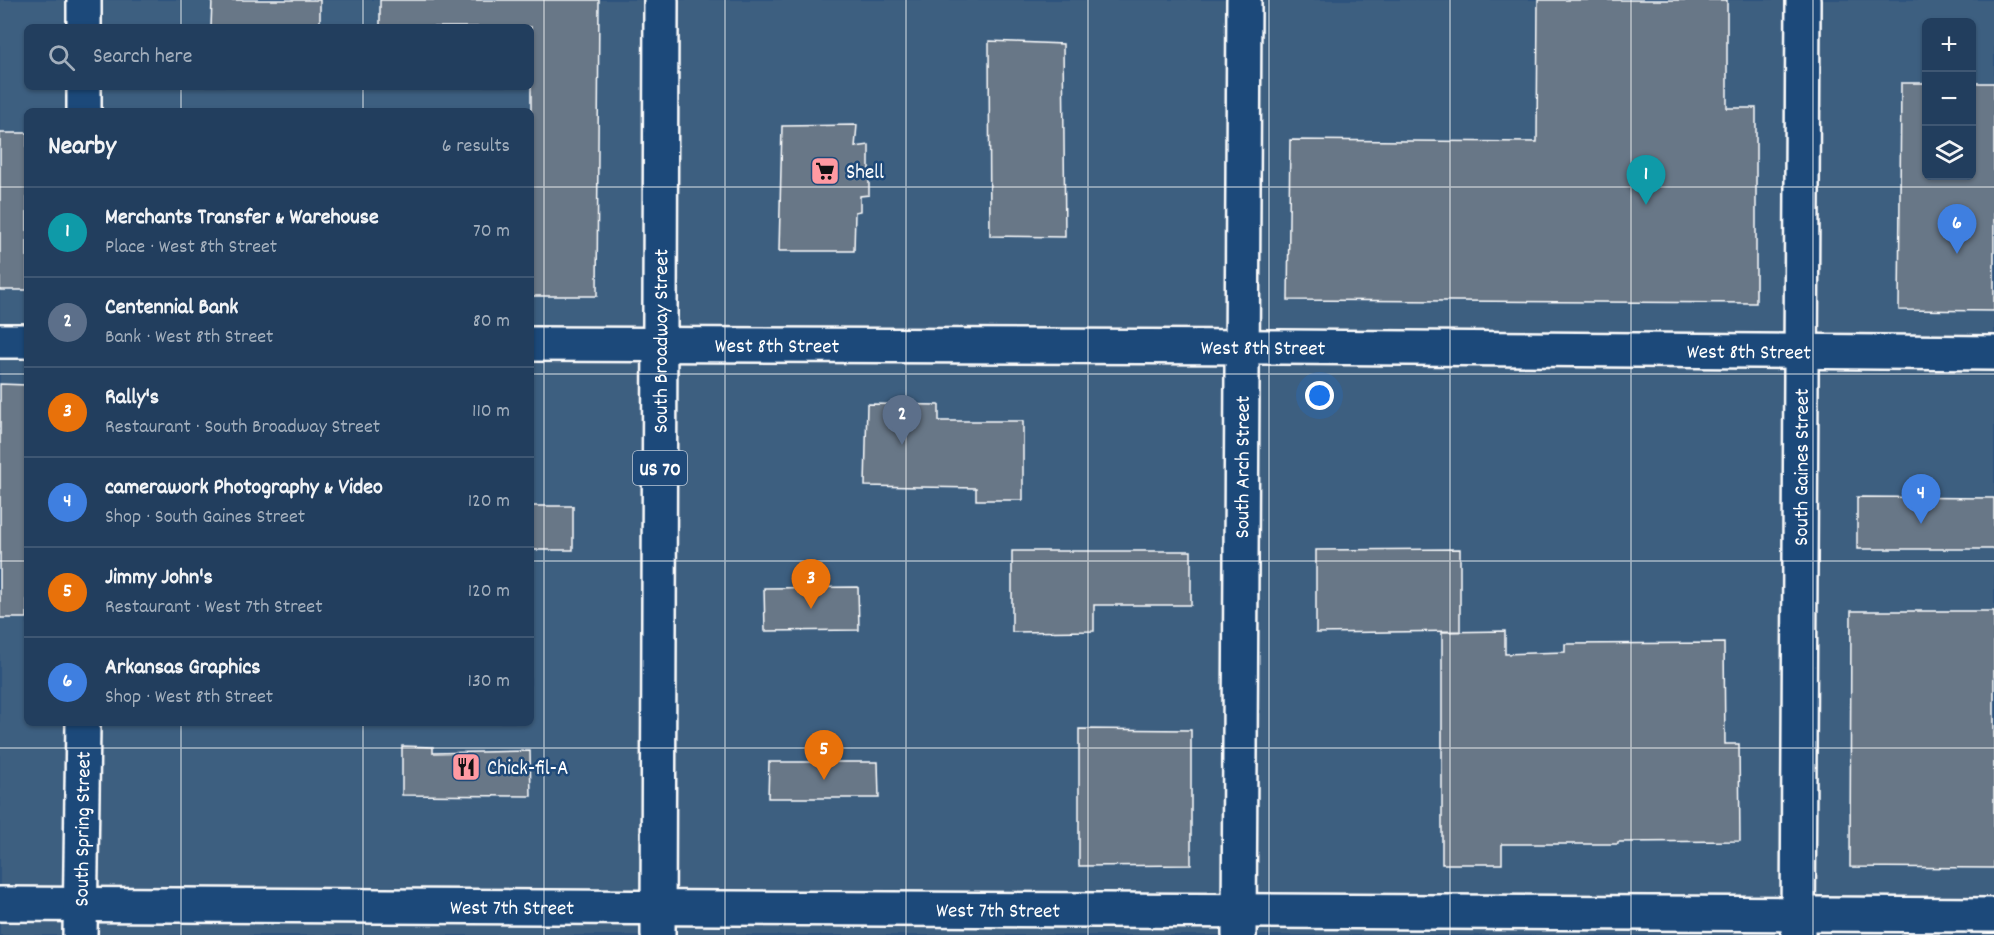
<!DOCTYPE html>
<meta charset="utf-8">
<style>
body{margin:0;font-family:Dekko,sans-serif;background:#2a4564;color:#f1f3f6}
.controls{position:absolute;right:18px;top:18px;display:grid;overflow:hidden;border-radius:9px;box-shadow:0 2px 4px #0004}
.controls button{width:54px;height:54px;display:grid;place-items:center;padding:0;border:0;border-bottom:2px solid #3f5773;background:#223e5e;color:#f1f3f6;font:30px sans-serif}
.you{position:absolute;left:1320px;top:396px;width:21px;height:21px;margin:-15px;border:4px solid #fff;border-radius:50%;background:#1a73e8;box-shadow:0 0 0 9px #1a73e833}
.badge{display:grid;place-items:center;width:39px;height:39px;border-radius:50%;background:#ff9aa2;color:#fff;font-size:20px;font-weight:700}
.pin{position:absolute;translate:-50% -50px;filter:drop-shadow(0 2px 3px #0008)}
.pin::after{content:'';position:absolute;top:32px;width:21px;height:18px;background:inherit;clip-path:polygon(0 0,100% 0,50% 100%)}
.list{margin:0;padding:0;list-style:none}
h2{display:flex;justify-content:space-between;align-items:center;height:78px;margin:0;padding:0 24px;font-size:26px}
h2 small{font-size:20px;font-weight:400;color:#a2aebc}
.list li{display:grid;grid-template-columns:39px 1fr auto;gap:18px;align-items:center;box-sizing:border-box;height:90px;padding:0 24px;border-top:2px solid #3f5773}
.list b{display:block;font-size:22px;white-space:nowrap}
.list p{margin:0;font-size:20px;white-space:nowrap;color:#a2aebc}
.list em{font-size:20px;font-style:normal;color:#a2aebc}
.icon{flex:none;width:33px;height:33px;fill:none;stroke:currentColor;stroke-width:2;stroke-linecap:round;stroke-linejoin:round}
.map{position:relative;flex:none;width:1994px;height:935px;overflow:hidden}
.search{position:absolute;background:#223e5e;box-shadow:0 2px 4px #0004;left:24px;top:24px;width:510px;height:66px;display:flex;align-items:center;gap:15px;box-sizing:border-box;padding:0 21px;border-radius:9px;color:#a2aebc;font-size:22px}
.panel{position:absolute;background:#223e5e;box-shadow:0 2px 4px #0004;left:24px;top:108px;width:510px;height:618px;border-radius:9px}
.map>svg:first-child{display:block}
.built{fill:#3e5e80;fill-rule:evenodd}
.building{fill:#677787;stroke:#fff;stroke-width:1.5}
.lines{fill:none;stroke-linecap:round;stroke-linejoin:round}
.minor-casing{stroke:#fff;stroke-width:38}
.major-casing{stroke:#fff;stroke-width:38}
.minor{stroke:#1f4a7a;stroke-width:33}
.major{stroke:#1f4a7a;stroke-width:33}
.grid{fill:none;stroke:#fff;stroke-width:1.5;stroke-opacity:0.55}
.labels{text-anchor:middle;stroke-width:5;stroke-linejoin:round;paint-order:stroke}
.shield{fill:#1f4a7a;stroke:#bcc9d7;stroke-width:1.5}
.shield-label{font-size:20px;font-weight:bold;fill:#fff}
.poi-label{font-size:21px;fill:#fff;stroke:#1f4a7a;text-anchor:start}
.street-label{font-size:21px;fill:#fff;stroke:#1f4a7a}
</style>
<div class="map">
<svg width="1994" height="935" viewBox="0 0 1994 935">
<rect width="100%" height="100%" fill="#2d537d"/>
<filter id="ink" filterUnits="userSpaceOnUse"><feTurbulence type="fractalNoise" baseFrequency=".0167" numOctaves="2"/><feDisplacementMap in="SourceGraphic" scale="12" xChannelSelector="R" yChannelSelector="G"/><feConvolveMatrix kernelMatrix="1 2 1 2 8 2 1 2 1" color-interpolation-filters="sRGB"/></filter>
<g filter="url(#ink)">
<path class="built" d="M 0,0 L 1994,0 L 1994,935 L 0,935 ZM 1926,22 L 1972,22 L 1972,176 L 1926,176 ZM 27,27 L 531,27 L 531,87 L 27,87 ZM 27,111 L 531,111 L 531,723 L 27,723 Z"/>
<g class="building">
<path d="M 212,0 L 320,0 L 320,27 L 211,27 Z"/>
<path d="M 380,0 L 599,0 L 597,296 L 531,296 L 531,27 L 380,27 Z"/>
<path d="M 1538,0 L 1727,0 L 1727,108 L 1756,108 L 1756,303 L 1288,300 L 1290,140 L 1537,142 Z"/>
<path d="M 989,41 L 1063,44 L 1065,237 L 990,236 Z"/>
<path d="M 1901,83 L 1926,83 L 1926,176 L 1971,176 L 1971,83 L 1994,83 L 1994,311 L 1899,310 Z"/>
<path d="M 857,125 L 855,147 L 869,145 L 869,195 L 860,196 L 860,211 L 855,212 L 854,251 L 779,251 L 782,126 Z"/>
<rect x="0" y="133" width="27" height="157"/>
<path d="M 0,384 L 27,385 L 27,618 L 0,618 Z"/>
<path d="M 867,404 L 939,405 L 939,421 L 1023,421 L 1023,500 L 976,500 L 976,488 L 865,486 Z"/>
<path d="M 1857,497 L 1994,498 L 1994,549 L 1857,549 Z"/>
<rect x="531" y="506" width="42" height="44"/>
<path d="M 1460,549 L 1460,631 L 1316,633 L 1316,550 Z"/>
<path d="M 1012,551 L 1191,551 L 1191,605 L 1094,605 L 1094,631 L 1012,632 Z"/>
<path d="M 858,587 L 859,630 L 765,631 L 764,588 Z"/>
<path d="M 1851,611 L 1994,611 L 1994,868 L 1850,867 Z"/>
<path d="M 1505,631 L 1505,654 L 1565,652 L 1565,644 L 1724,643 L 1725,744 L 1739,744 L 1740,841 L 1618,842 L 1618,844 L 1502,844 L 1502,864 L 1442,864 L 1442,632 Z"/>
<path d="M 1079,729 L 1191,730 L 1191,865 L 1079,866 Z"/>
<path d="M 402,746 L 433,747 L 433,753 L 530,751 L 531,796 L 402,795 Z"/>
<path d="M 769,762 L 878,762 L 879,798 L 768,798 Z"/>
</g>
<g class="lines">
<g class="minor-casing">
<g id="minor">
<path d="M 84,27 L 84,0"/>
<path d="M 84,87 L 84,111"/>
<path id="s1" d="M 0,904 L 1994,915"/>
<path id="s2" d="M 80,935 L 83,723"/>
<path id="s3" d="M 1239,935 L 1244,0"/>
<path id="s4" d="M 1798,935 L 1803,0"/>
</g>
</g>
<g class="major-casing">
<g id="major">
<path d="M 0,341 L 27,341"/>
<path id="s5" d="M 531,344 L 1281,347 L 1994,353"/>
<path id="s6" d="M 658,935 L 661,0"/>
</g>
</g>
<use href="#minor" class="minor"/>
<use href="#major" class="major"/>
</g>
</g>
<path class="grid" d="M 181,0 L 181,27M 363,0 L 363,27M 544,0 L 544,935M 725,0 L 725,935M 906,0 L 906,935M 1088,0 L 1088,935M 1269,0 L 1269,935M 1450,0 L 1450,935M 1631,0 L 1631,935M 1813,0 L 1813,935M 181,87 L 181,111M 363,87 L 363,111M 0,187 L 27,187M 531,187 L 1994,187M 0,374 L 27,374M 531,374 L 1994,374M 0,561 L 27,561M 531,561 L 1994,561M 181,723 L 181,935M 363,723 L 363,935M 0,748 L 1994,748"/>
<defs>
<g id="supermarket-square" transform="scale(1.5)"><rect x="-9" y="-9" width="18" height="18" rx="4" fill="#ff9aa2" stroke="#1f4a7a"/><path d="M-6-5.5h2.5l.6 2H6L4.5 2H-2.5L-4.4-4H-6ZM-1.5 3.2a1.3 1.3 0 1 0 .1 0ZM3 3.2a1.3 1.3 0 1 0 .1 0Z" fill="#111"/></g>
<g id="restaurant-square" transform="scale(1.5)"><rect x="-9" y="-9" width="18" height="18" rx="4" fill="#ff9aa2" stroke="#1f4a7a"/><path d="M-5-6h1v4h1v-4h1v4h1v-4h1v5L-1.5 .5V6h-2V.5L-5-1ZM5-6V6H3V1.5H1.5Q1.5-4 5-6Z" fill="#111"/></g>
</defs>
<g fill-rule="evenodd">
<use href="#supermarket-square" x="825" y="171"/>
<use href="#restaurant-square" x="466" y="767"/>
</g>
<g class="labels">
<rect class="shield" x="633" y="451" width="54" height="34" rx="4.5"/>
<g class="shield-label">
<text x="660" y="475">US 70</text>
</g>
<g class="poi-label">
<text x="846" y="178">Shell</text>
<text x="487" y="774">Chick-fil-A</text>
</g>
<g class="street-label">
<text dy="7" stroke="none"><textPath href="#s6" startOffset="594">South Broadway Street</textPath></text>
<text dy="7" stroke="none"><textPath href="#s5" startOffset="246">West 8th Street</textPath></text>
<text dy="7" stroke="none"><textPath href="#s5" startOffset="732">West 8th Street</textPath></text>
<text dy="7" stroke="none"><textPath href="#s5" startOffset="1218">West 8th Street</textPath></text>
<text dy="7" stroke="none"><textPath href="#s3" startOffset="468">South Arch Street</textPath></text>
<text dy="7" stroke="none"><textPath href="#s4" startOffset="468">South Gaines Street</textPath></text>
<text dy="7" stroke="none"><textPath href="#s2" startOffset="106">South Spring Street</textPath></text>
<text dy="7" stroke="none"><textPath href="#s1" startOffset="512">West 7th Street</textPath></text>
<text dy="7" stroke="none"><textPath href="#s1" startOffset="998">West 7th Street</textPath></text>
</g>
</g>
</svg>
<div class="controls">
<button>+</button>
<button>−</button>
<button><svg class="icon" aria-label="layers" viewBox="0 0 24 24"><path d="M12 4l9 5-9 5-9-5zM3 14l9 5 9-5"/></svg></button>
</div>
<div class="you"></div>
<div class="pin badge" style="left:1646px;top:205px;background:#0f9aa8">1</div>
<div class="pin badge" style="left:902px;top:445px;background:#5c6f8a">2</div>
<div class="pin badge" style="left:811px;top:609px;background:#e8710a">3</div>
<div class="pin badge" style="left:1921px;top:524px;background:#3f7fe0">4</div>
<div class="pin badge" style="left:824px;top:780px;background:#e8710a">5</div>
<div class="pin badge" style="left:1957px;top:254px;background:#3f7fe0">6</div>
<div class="search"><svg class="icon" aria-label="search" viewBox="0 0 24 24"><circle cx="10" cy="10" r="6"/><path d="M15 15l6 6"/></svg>Search here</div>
<section class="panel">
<h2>Nearby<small>6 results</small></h2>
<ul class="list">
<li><span class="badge" style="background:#0f9aa8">1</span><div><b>Merchants Transfer &amp; Warehouse</b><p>Place · West 8th Street</p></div><em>70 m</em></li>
<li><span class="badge" style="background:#5c6f8a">2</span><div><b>Centennial Bank</b><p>Bank · West 8th Street</p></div><em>80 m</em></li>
<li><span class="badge" style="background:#e8710a">3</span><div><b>Rally's</b><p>Restaurant · South Broadway Street</p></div><em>110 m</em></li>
<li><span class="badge" style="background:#3f7fe0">4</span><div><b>camerawork Photography &amp; Video</b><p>Shop · South Gaines Street</p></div><em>120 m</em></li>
<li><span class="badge" style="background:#e8710a">5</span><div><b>Jimmy John's</b><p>Restaurant · West 7th Street</p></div><em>120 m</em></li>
<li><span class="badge" style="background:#3f7fe0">6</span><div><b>Arkansas Graphics</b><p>Shop · West 8th Street</p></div><em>130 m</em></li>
</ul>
</section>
</div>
